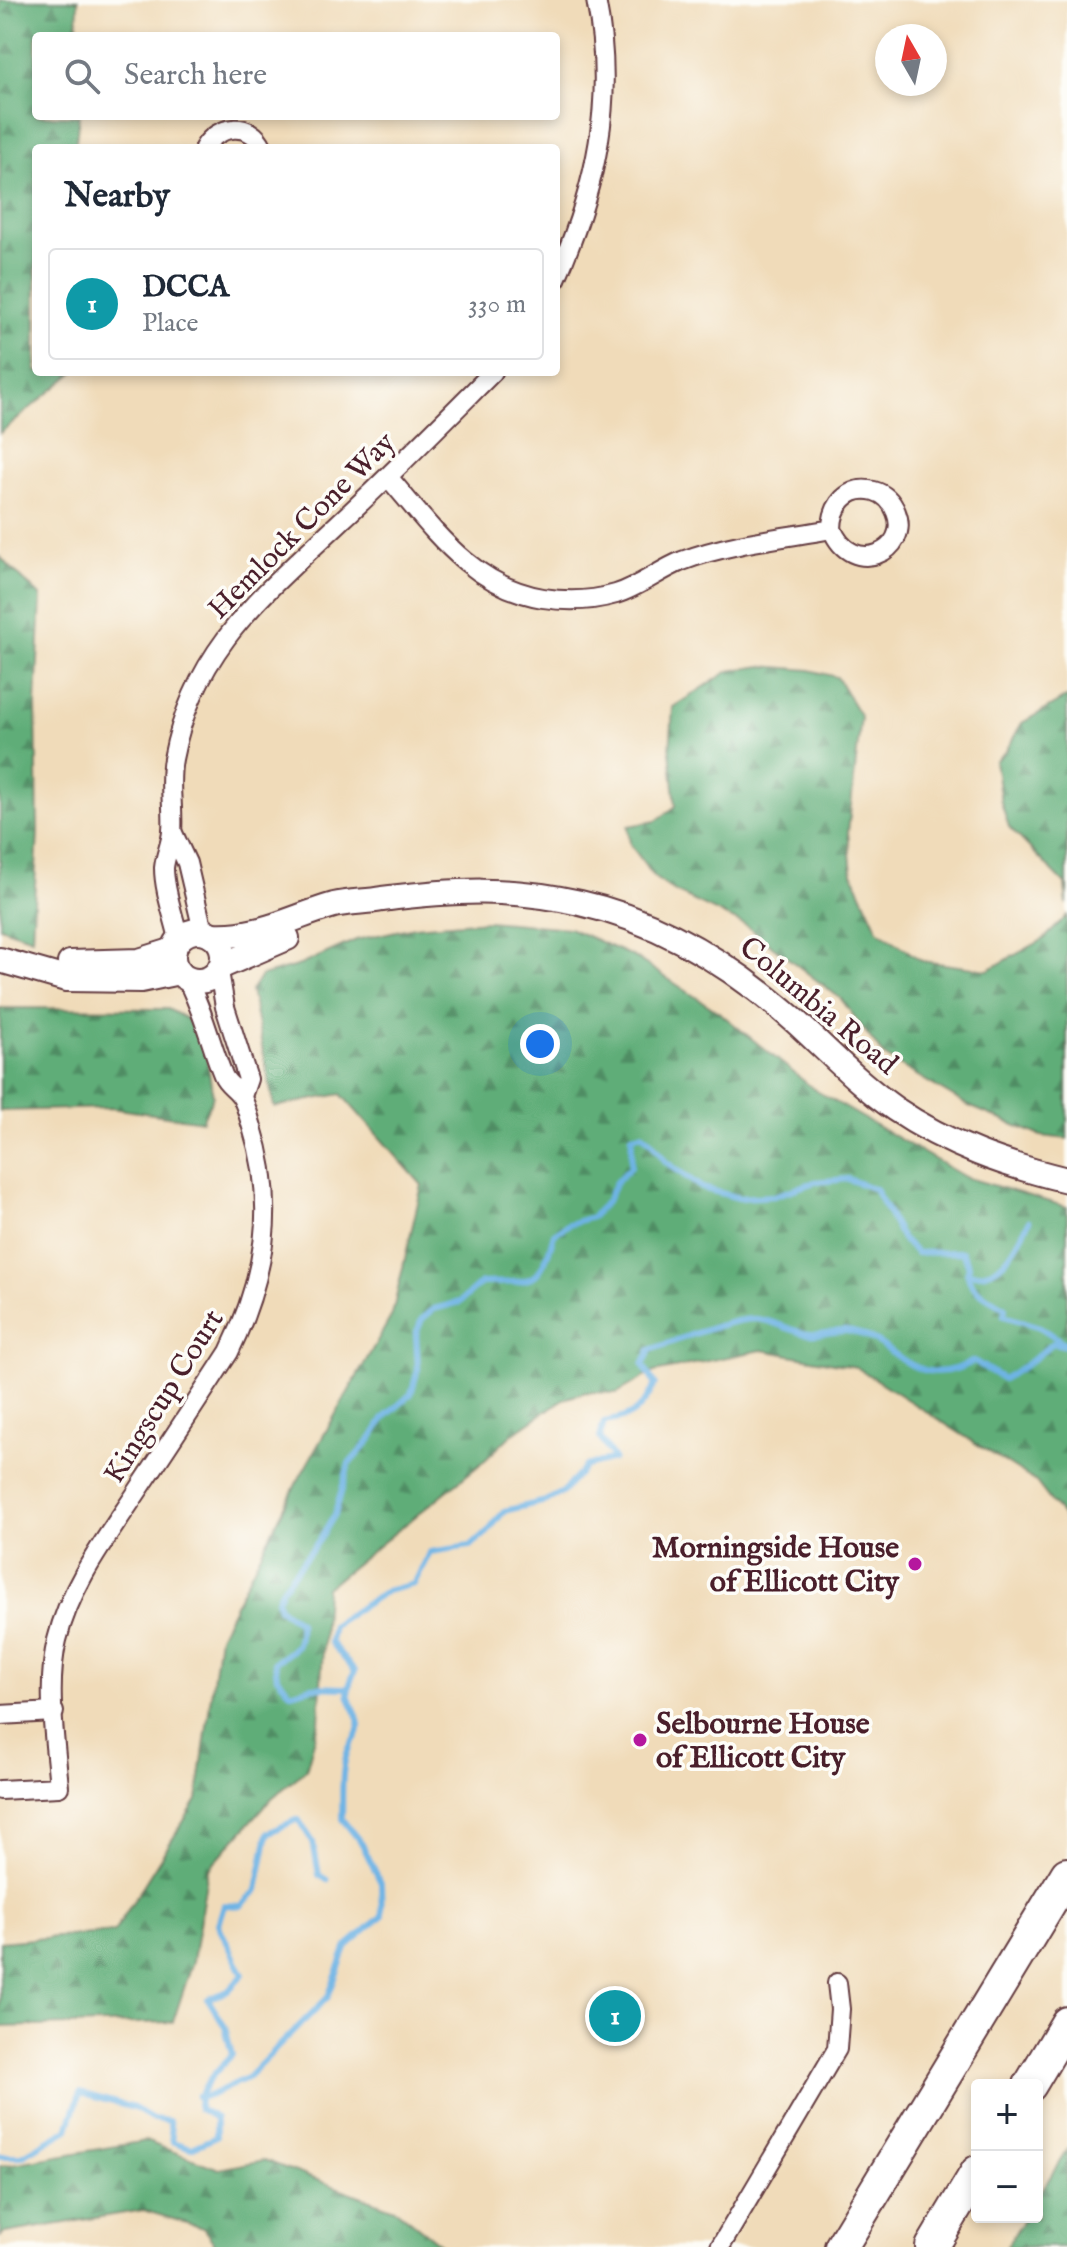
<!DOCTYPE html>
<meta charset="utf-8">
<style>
body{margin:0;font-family:"IM FELL English",serif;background:#f2f2f3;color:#1f2937}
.controls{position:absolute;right:24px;bottom:24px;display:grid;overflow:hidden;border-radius:8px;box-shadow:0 4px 12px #0003}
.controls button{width:72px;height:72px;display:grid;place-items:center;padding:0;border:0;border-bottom:2px solid #e0e1e3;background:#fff;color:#1f2937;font:40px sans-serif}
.compass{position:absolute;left:875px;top:24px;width:72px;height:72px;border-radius:50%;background:#fff;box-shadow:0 4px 12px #0003;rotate:351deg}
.you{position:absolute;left:540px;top:1044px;width:28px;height:28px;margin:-20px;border:6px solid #fff;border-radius:50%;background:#1a73e8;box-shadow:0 0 0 12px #1a73e833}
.badge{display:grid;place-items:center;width:52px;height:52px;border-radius:50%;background:#b5179e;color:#fff;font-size:26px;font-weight:700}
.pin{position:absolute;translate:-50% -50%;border:4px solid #fff;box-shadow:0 2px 8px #0006}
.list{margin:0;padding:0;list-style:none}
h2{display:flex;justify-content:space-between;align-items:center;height:104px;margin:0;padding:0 32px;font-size:34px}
h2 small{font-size:26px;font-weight:400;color:#747a83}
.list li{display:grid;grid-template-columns:52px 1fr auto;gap:24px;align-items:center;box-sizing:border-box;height:112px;margin:0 16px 16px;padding:0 16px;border:2px solid #e0e1e3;border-radius:8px}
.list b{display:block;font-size:30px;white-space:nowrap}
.list p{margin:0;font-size:26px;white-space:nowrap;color:#747a83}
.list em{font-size:26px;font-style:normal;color:#747a83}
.icon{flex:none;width:44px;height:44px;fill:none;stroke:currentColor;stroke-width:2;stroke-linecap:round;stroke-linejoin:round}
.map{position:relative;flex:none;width:1067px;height:2247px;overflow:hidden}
.search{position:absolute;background:#fff;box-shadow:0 4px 12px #0003;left:32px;top:32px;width:528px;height:88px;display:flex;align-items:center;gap:20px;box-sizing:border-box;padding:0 28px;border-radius:8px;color:#747a83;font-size:30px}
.panel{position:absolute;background:#fff;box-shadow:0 4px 12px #0003;left:32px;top:144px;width:528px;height:232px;border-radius:8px}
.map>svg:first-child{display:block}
.forest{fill:url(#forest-firs);stroke:#546652;stroke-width:2}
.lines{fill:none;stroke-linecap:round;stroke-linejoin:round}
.stream{stroke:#6eb4e5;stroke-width:6}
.street-casing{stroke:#633b40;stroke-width:22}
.secondary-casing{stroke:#633b40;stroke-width:28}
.highway-casing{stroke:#633b40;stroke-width:36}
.street{stroke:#fff;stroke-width:18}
.secondary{stroke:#fff;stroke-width:24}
.highway{stroke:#fff;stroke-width:32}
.poi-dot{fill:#b5179e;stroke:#fdfcf7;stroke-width:3}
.labels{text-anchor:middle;stroke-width:7;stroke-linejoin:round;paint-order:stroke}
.street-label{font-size:30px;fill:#4a1f2b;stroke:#fdfcf7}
.poi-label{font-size:30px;font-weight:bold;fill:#4a1f2b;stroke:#fdfcf7;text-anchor:end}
</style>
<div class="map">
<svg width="1067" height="2247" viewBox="0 0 1067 2247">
<defs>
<pattern id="forest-firs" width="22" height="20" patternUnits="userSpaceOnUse" patternTransform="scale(2)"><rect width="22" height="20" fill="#5ead78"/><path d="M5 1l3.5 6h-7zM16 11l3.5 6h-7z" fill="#508c63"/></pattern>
</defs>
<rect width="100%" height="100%" fill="#fdfcf7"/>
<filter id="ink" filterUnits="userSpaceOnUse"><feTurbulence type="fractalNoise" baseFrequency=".0125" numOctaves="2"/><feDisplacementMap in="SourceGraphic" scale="16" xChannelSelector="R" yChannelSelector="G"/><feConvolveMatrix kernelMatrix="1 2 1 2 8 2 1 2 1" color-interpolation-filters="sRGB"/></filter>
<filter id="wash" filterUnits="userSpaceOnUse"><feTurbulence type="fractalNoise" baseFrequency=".006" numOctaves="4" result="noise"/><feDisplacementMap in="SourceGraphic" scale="32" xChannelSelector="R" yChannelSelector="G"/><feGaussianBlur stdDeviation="1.8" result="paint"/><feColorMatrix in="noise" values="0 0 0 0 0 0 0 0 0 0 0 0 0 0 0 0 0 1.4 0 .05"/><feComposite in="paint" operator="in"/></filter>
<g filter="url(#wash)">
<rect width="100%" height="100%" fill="#f0dbb9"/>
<g class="forest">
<path d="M 0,0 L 78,0 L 77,36 L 36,36 L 36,116 L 79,116 L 75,148 L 36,148 L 36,372 L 74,372 L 0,433 Z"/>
<path d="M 0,557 L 41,597 L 36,704 L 38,832 L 32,938 L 0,927 Z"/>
<path d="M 762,666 L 810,670 L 837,677 L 861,717 L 848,832 L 852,873 L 878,930 L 922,961 L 988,970 L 1044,939 L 1067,916 L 1067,1139 L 1041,1136 L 969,1106 L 884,1056 L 841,999 L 745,925 L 675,892 L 655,878 L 630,844 L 628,826 L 656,821 L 676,806 L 670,751 L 673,707 L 729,671 Z"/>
<path d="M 1067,697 L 1067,905 L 1065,884 L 1009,827 L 1001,802 L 995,761 L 1006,751 L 1022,723 Z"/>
<path d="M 487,921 L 569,928 L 636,958 L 720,1013 L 815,1090 L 965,1177 L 1067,1207 L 1067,1522 L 1036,1482 L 856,1367 L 762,1350 L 654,1372 L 617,1393 L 586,1392 L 564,1399 L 511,1435 L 483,1462 L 326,1588 L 319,1723 L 306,1770 L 272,1798 L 208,1869 L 193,1961 L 173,2022 L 0,2027 L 0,1942 L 114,1932 L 197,1800 L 219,1636 L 296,1484 L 392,1315 L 422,1185 L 341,1094 L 274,1107 L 251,991 L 261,976 L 300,965 L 356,940 L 414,927 Z"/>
<path d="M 0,1008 L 168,1009 L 187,1019 L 206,1054 L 213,1096 L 202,1121 L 110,1108 L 0,1111 Z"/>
<path d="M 145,2141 L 219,2169 L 264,2160 L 397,2210 L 444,2247 L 217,2247 L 203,2228 L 143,2210 L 5,2233 L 0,2237 L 0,2166 Z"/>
<path d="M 1067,2150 L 1067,2247 L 1006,2247 L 1025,2217 L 1037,2217 L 1037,2198 Z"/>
</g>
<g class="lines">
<g class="stream">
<path d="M 967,1273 C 1001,1281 1016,1247 1029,1221"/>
<path d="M 347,1688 L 312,1687 L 291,1693 L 277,1677 L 275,1662 C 295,1649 301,1647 299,1622 L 279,1608 L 277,1600 L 282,1588 L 320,1539 L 335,1514 L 349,1464 L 372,1438 L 384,1418 L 411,1394 L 418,1369 L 416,1334 L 422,1319 L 434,1309 L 460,1302 L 481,1283 C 531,1282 540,1287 554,1234 L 569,1224 L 592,1217 L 607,1201 L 616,1182 L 631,1167 L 632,1136 L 642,1134 L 652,1143 L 666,1162 L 702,1188 L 739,1198 L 774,1196 L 815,1182 L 848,1179 L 875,1189 L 902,1239 L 917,1253 L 962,1252 L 969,1266 C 962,1288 990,1298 1005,1308 L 1004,1316 L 1040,1327 L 1064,1343"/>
<path d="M 198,2097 L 209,2096 L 247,2078 L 328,1997 L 347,1946 L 382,1916 L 381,1883 L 362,1844 L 342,1819 C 343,1796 340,1768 349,1748 C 353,1739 360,1736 359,1725 C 356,1697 339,1705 355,1671 L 330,1642 L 333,1625 L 386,1591 L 414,1584 L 430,1552 L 470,1546 L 487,1533 L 504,1511 L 546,1501 L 563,1492 L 586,1466 L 614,1459 L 600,1438 L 604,1422 C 632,1418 643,1410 655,1384 L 643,1365 L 650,1350 C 677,1341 730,1318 756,1319 C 774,1320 791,1332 809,1334 C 821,1336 834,1330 846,1331 C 896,1336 910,1396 974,1361 L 1003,1379 L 1023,1367 L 1053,1343 L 1067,1346"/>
<path d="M 0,2156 L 22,2156 L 68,2129 L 80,2093 L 134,2108 L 153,2119 L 169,2121 L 173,2142 L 191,2148 L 216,2137 L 216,2118 L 199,2109 C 198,2087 217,2070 232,2055 L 225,2027 L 208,1999 L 228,1991 L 243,1975 L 218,1924 L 224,1905 L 241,1906 L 257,1890 L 268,1833 L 298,1819 L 313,1842 L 319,1875 L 327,1880"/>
</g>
</g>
</g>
<g filter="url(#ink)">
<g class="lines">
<g class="street-casing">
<g id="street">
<path d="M 204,148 C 217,125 251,120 263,148"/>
<path d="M 556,279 C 596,188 616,100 596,0"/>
<path d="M 388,477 C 433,529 471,586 543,598 C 568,602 592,601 616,594 C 639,587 660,570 682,561 C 729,543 782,538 832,529 C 852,579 912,551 896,512 C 892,502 885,494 874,491 C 848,484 832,506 832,529"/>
<path d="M 172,831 L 187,863 L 203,931"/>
<path d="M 179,939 C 174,917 164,890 164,868 C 165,856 171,844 172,832 C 174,808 168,784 173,759 C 194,648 263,595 341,521 C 393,473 443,422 493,372"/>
<path d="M 219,971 L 225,1007 L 248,1079 L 242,1096"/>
<path d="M 0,1715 L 54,1712"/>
<path d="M 0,1790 L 59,1787 C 55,1740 46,1686 57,1640 C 70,1586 105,1540 135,1495 C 167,1447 198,1400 229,1352 C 265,1278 277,1206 252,1127 C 249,1118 247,1107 242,1098 C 238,1089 227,1085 223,1075 C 210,1043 203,1009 186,978"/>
<path d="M 720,2247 L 837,2049 L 840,2009 L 837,1983"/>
</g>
</g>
<g class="secondary-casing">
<g id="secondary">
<circle cx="198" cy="956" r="25"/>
<path d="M 212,935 C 258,938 292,917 334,905 C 350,901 367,902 382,899 C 455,890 508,887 580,903 C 661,921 734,967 795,1021 C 828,1051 859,1084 895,1109 C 948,1145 1005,1165 1067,1180"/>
<path d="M 0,960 L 66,979 L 141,980 L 179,972"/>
<path d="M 70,963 L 139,961 L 174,950"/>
<path d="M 222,966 L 287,938"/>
</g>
</g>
<g class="highway-casing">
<g id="highway">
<path d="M 1030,2085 L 1067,2023"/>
<path d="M 841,2247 L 1067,1874"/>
<path d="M 932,2247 L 977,2172"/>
</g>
</g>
<use href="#street" class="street"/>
<use href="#secondary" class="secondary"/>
<use href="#highway" class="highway"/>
</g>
</g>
<g class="poi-dot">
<circle cx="915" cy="1564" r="8"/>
<circle cx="640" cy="1740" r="8"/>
</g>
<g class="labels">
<g class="street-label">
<text transform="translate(301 525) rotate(-45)" y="10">Hemlock Cone Way</text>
<text transform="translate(819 1005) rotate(40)" y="10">Columbia Road</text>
<text transform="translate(163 1396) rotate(-58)" y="10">Kingscup Court</text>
</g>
<g class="poi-label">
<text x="899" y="1557">Morningside House<tspan x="899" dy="34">of Ellicott City</tspan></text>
<text x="656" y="1733" text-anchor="start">Selbourne House<tspan x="656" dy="34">of Ellicott City</tspan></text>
</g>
</g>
</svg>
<div class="controls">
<button>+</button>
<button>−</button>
</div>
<svg class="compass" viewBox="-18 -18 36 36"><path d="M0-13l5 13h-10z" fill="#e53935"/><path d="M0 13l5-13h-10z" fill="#747a83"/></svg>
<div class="you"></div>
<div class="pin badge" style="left:615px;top:2016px;background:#0f9aa8">1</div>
<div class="search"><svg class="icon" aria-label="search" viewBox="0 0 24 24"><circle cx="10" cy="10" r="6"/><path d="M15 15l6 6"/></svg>Search here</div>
<section class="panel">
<h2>Nearby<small></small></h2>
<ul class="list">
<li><span class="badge" style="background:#0f9aa8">1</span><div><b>DCCA</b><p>Place</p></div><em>330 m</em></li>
</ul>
</section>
</div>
